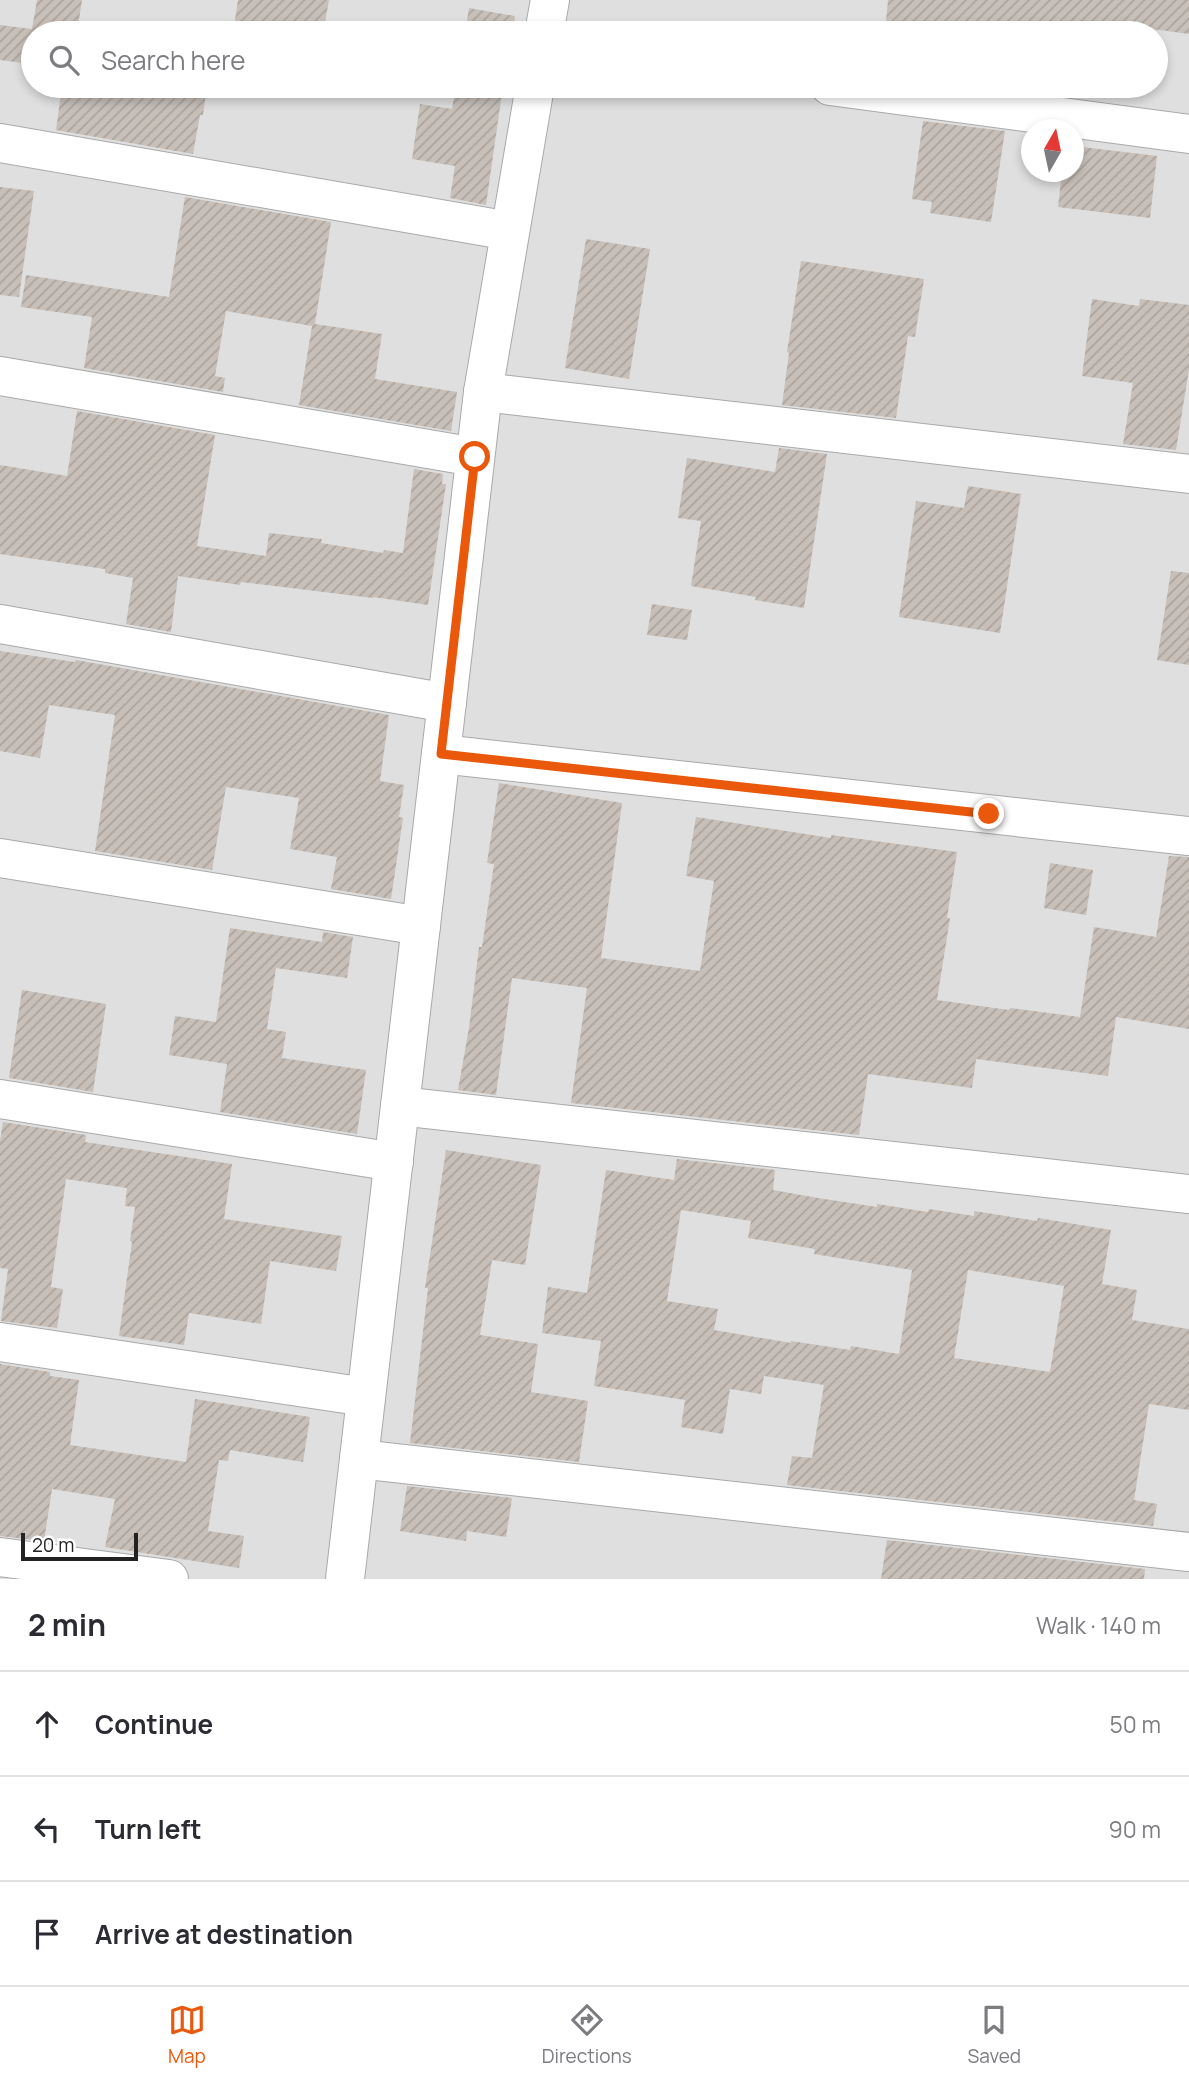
<!DOCTYPE html>
<meta charset="utf-8">
<style>
body{margin:0;font-family:Manrope,sans-serif;background:#f7f7f7;color:#2b2b33}
.compass{position:absolute;left:1021px;top:119px;width:63px;height:63px;border-radius:50%;background:#fff;box-shadow:0 4px 10px #0003;rotate:9deg}
.scale{position:absolute;left:21px;bottom:18px;width:117px;box-sizing:border-box;padding-left:7px;border:4px solid #222;border-top:0;font-size:19px;line-height:24px;white-space:nowrap;color:#222;-webkit-text-stroke:5px #fff;paint-order:stroke}
.stop{position:absolute;width:21px;height:21px;margin:-16px;border:5px solid #ea580c;border-radius:50%;background:#fff}
.stop.end{background:#ea580c;border-color:#fff;box-shadow:0 2px 7px #0008}
.list{margin:0;padding:0;list-style:none}
h2{display:flex;justify-content:space-between;align-items:center;height:91px;margin:0;padding:0 28px;font-size:30px}
h2 small{font-size:23px;font-weight:400;color:#7c7c81}
.list li{display:grid;grid-template-columns:46px 1fr auto;gap:21px;align-items:center;box-sizing:border-box;height:105px;padding:0 28px;border-top:2px solid #e1e1e2}
.list b{display:block;font-size:26px;white-space:nowrap}
.list em{font-size:23px;font-style:normal;color:#7c7c81}
.icon{flex:none;width:38px;height:38px;fill:none;stroke:currentColor;stroke-width:2;stroke-linecap:round;stroke-linejoin:round}
.map{position:relative;flex:none;width:1189px;height:1579px;overflow:hidden}
.search{position:absolute;background:#fff;box-shadow:0 4px 10px #0003;left:21px;right:21px;top:21px;height:77px;display:flex;align-items:center;gap:18px;box-sizing:border-box;padding:0 24px;border-radius:38px;color:#7c7c81;font-size:26px}
.sheet{height:406px;background:#fff}
nav{display:flex;justify-content:space-around;align-items:center;box-sizing:border-box;height:98px;border-top:2px solid #e1e1e2;background:#fff;font-size:19px;color:#7c7c81}
nav a{display:grid;justify-items:center;gap:4px}
nav .on{color:#ea580c}
.map>svg:first-child{display:block}
.residential{fill:#e0dfdf;fill-rule:evenodd}
.building{fill:url(#building-hatch);fill-rule:evenodd}
.lines{fill:none;stroke-linecap:round;stroke-linejoin:round}
.minor-casing{stroke:#a9a9a9;stroke-width:40}
.minor{stroke:#fff;stroke-width:38}
.route{stroke:#ea580c;stroke-width:9}
</style>
<div class="map">
<svg width="1189" height="1579" viewBox="0 0 1189 1579">
<defs>
<pattern id="building-hatch" width="6" height="6" patternUnits="userSpaceOnUse" patternTransform="scale(1.75)"><rect width="6" height="6" fill="#c7bfb8"/><path d="M-1 1l2-2M0 6l6-6M5 7l2-2" fill="none" stroke="#aba49e"/></pattern>
</defs>
<rect width="100%" height="100%" fill="#f2efe9"/>
<path class="residential" d="M 0,0 L 1189,0 L 1189,1579 L 0,1579 ZM 33,33 L 1156,33 L 1156,86 L 33,86 ZM 1032,130 L 1074,130 L 1074,172 L 1032,172 Z"/>
<g class="building">
<path d="M 37,0 L 82,0 L 77,33 L 33,33 L 33,81 L 29,81 L 31,64 L 0,60 L 0,25 L 32,29 Z"/>
<path d="M 238,0 L 329,0 L 323,33 L 233,33 Z"/>
<path d="M 888,0 L 1189,0 L 1189,34 L 1129,26 L 1128,33 L 885,33 Z"/>
<path d="M 469,8 L 515,16 L 512,33 L 465,33 Z"/>
<path d="M 62,86 L 207,86 L 203,115 L 200,115 L 193,154 L 56,130 Z"/>
<path d="M 456,86 L 503,86 L 486,205 L 450,198 L 455,166 L 412,159 L 420,104 L 452,109 Z"/>
<path d="M 923,121 L 1005,131 L 991,222 L 930,213 L 932,202 L 912,199 Z"/>
<path d="M 1074,146 L 1157,156 L 1150,218 L 1058,207 L 1062,172 L 1074,172 Z"/>
<path d="M 0,187 L 34,191 L 19,297 L 0,295 Z"/>
<path d="M 185,197 L 331,222 L 315,324 L 382,334 L 375,379 L 457,392 L 451,431 L 299,405 L 312,326 L 226,311 L 215,376 L 225,378 L 223,392 L 84,368 L 92,317 L 21,307 L 26,275 L 169,297 Z"/>
<path d="M 586,239 L 650,249 L 629,379 L 565,368 Z"/>
<path d="M 801,261 L 924,279 L 915,337 L 908,336 L 896,418 L 782,405 L 789,353 L 787,352 Z"/>
<path d="M 1092,299 L 1139,306 L 1140,299 L 1189,305 L 1189,369 L 1176,450 L 1123,444 L 1133,383 L 1082,376 Z"/>
<path d="M 77,411 L 215,435 L 197,546 L 266,556 L 269,533 L 322,539 L 321,543 L 383,553 L 384,550 L 403,553 L 414,469 L 443,474 L 442,484 L 446,484 L 428,605 L 373,597 L 373,598 L 241,582 L 240,585 L 178,576 L 171,632 L 126,624 L 133,578 L 105,573 L 105,569 L 0,554 L 0,465 L 67,476 Z"/>
<path d="M 779,448 L 827,454 L 804,608 L 755,600 L 756,597 L 691,586 L 701,521 L 678,518 L 687,458 L 775,472 Z"/>
<path d="M 968,486 L 1021,494 L 1000,633 L 899,617 L 916,501 L 964,508 Z"/>
<path d="M 1171,571 L 1189,573 L 1189,665 L 1157,660 Z"/>
<path d="M 652,604 L 692,610 L 687,640 L 647,635 Z"/>
<path d="M 0,651 L 75,662 L 76,660 L 389,715 L 380,781 L 404,785 L 399,817 L 403,818 L 391,899 L 331,889 L 337,857 L 290,849 L 299,798 L 226,787 L 212,870 L 95,851 L 115,715 L 49,705 L 40,758 L 0,751 Z"/>
<path d="M 499,783 L 622,803 L 601,958 L 700,971 L 714,881 L 686,876 L 696,817 L 831,838 L 831,835 L 957,852 L 947,918 L 950,918 L 937,1000 L 1009,1010 L 1010,1008 L 1080,1017 L 1094,927 L 1156,937 L 1169,856 L 1189,857 L 1189,1029 L 1116,1017 L 1108,1076 L 976,1059 L 972,1088 L 868,1074 L 859,1135 L 571,1103 L 587,988 L 512,978 L 496,1095 L 458,1090 L 469,1028 L 479,947 L 482,947 L 494,864 L 487,863 Z"/>
<path d="M 1050,863 L 1093,870 L 1086,915 L 1044,908 Z"/>
<path d="M 230,928 L 322,942 L 323,932 L 353,937 L 347,978 L 276,968 L 267,1029 L 286,1032 L 282,1058 L 366,1070 L 357,1134 L 220,1112 L 227,1064 L 169,1055 L 175,1016 L 216,1022 Z"/>
<path d="M 22,990 L 106,1004 L 93,1092 L 9,1078 Z"/>
<path d="M 3,1122 L 86,1135 L 85,1142 L 232,1164 L 224,1219 L 342,1236 L 336,1271 L 270,1261 L 261,1324 L 189,1313 L 184,1345 L 119,1336 L 132,1242 L 130,1241 L 135,1207 L 125,1206 L 127,1188 L 66,1179 L 51,1287 L 63,1289 L 57,1328 L 1,1321 L 8,1269 L 0,1268 L 0,1141 Z"/>
<path d="M 446,1150 L 541,1165 L 525,1265 L 492,1260 L 480,1335 L 538,1344 L 531,1392 L 588,1401 L 579,1462 L 410,1443 L 428,1288 L 425,1288 Z"/>
<path d="M 677,1159 L 775,1170 L 773,1190 L 818,1198 L 877,1207 L 877,1204 L 928,1212 L 929,1209 L 974,1216 L 974,1211 L 1037,1221 L 1038,1218 L 1111,1230 L 1102,1284 L 1137,1290 L 1132,1320 L 1189,1329 L 1189,1410 L 1149,1404 L 1134,1500 L 1157,1504 L 1153,1526 L 787,1485 L 792,1456 L 812,1458 L 824,1385 L 764,1376 L 761,1394 L 730,1389 L 723,1434 L 681,1427 L 685,1400 L 594,1386 L 601,1341 L 542,1333 L 548,1287 L 587,1293 L 606,1170 L 674,1180 ZM 681,1210 L 751,1221 L 748,1238 L 815,1249 L 814,1254 L 912,1270 L 899,1354 L 851,1346 L 850,1350 L 791,1341 L 791,1343 L 714,1330 L 718,1309 L 667,1301 ZM 968,1270 L 1064,1286 L 1050,1372 L 954,1358 Z"/>
<path d="M 0,1364 L 50,1372 L 50,1376 L 79,1380 L 70,1445 L 186,1462 L 195,1399 L 310,1417 L 303,1462 L 230,1450 L 228,1461 L 219,1460 L 208,1531 L 244,1536 L 239,1568 L 105,1547 L 115,1499 L 52,1489 L 44,1541 L 0,1536 Z"/>
<path d="M 407,1486 L 512,1498 L 506,1537 L 467,1531 L 466,1541 L 400,1531 Z"/>
<path d="M 887,1540 L 1145,1569 L 1144,1579 L 881,1579 Z"/>
</g>
<g class="lines">
<g class="minor-casing">
<g id="minor">
<path d="M 544,33 L 550,0"/>
<path d="M 830,86 L 1189,134"/>
<path d="M 0,143 L 510,231"/>
<path d="M 0,376 L 475,457"/>
<path d="M 483,392 L 1189,474"/>
<path d="M 0,624 L 447,703"/>
<path d="M 441,754 L 1189,836"/>
<path d="M 0,858 L 421,926"/>
<path d="M 0,1099 L 394,1162"/>
<path d="M 400,1106 L 1189,1194"/>
<path d="M 0,1342 L 366,1397"/>
<path d="M 359,1459 L 1189,1552"/>
<path d="M 0,1557 L 169,1579"/>
<path d="M 345,1579 L 483,392 L 535,86"/>
</g>
</g>
<use href="#minor" class="minor"/>
</g>
<g class="lines">
<path class="route" d="M 475,457 L 441,754 L 989,814"/>
</g>
</svg>
<svg class="compass" viewBox="-18 -18 36 36"><path d="M0-13l5 13h-10z" fill="#e53935"/><path d="M0 13l5-13h-10z" fill="#7c7c81"/></svg>
<div class="scale">20 m</div>
<div class="stop" style="left:475px;top:457px"></div>
<div class="stop end" style="left:989px;top:814px"></div>
<div class="search"><svg class="icon" aria-label="search" viewBox="0 0 24 24"><circle cx="10" cy="10" r="6"/><path d="M15 15l6 6"/></svg>Search here</div>
</div>
<section class="sheet">
<h2>2 min<small>Walk · 140 m</small></h2>
<ul class="list">
<li><svg class="icon" aria-label="ahead" viewBox="0 0 24 24"><path d="M12 20V5M6 11l6-6 6 6"/></svg><div><b>Continue</b></div><em>50 m</em></li>
<li><svg class="icon" aria-label="left" viewBox="0 0 24 24"><path d="M17 20v-9H6M10 6l-5 5 5 5"/></svg><div><b>Turn left</b></div><em>90 m</em></li>
<li><svg class="icon" aria-label="arrive" viewBox="0 0 24 24"><path d="M6 21V4h12l-3 4 3 4H6"/></svg><div><b>Arrive at destination</b></div></li>
</ul>
</section>
<nav>
<a class="on"><svg class="icon" aria-label="map" viewBox="0 0 24 24"><path d="M3 6l6-2 6 2 6-2v14l-6 2-6-2-6 2zM9 4v14M15 6v14"/></svg>Map</a>
<a><svg class="icon" aria-label="directions" viewBox="0 0 24 24"><path d="M12 3l9 9-9 9-9-9zM9 14v-3h6M13 9l2 2-2 2"/></svg>Directions</a>
<a><svg class="icon" aria-label="saved" viewBox="0 0 24 24"><path d="M7 4h10v16l-5-4-5 4z"/></svg>Saved</a>
</nav>
